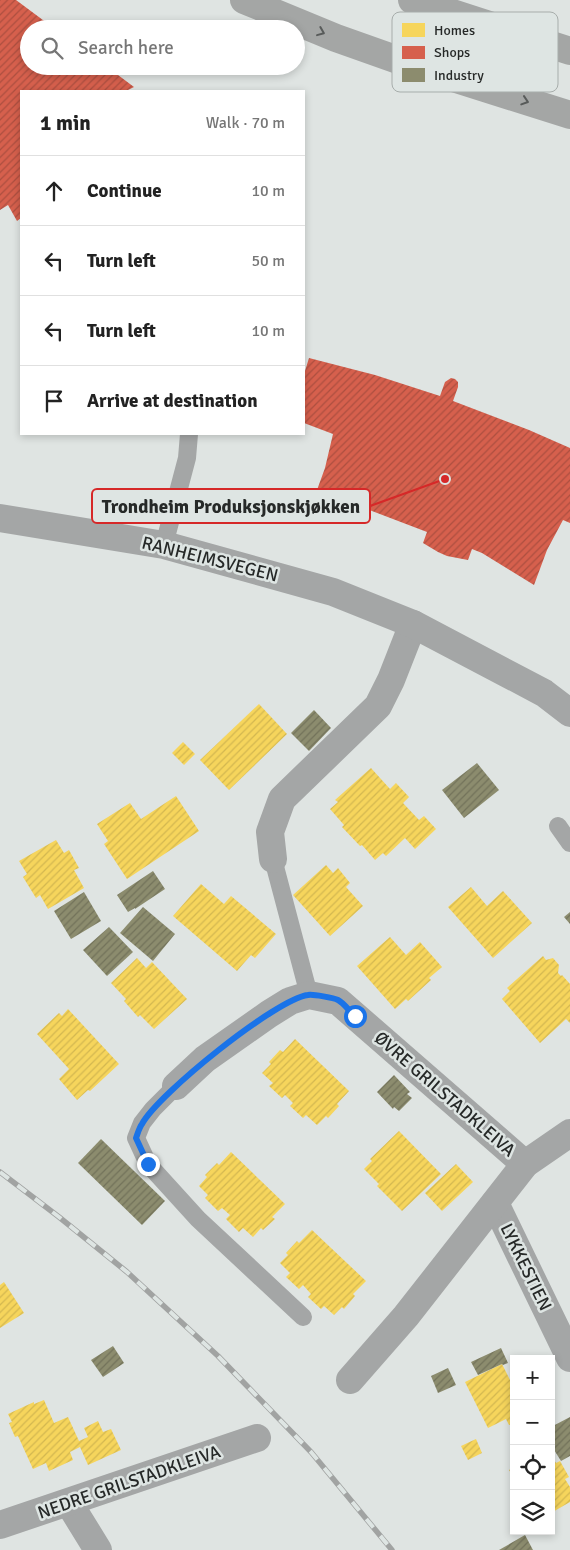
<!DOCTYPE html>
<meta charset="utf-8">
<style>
body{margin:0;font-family:Signika,sans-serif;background:#f2f2f2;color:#222}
.controls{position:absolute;right:15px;bottom:15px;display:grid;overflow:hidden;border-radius:0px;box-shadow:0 2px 8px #0003}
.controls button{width:45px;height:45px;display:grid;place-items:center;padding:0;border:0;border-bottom:1px solid #e0e0e0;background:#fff;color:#222;font:25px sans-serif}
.stop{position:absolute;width:15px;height:15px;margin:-11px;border:4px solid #1a73e8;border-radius:50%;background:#fff}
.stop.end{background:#1a73e8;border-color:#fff;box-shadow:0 1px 5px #0008}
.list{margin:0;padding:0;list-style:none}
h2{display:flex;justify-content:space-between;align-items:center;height:65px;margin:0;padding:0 20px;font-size:21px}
h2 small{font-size:16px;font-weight:400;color:#767676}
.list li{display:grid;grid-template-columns:32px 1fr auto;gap:15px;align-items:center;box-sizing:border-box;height:70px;padding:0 20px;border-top:1px solid #e0e0e0}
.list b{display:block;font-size:19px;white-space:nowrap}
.list em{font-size:16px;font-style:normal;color:#767676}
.icon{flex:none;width:28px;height:28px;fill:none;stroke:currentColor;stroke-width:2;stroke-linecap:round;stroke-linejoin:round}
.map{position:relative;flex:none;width:570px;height:1550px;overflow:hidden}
.search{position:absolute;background:#fff;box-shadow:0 2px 8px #0003;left:20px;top:20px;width:285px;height:55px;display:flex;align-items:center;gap:12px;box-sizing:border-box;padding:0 18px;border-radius:28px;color:#767676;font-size:19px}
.panel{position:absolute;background:#fff;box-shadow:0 2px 8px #0003;left:20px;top:90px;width:285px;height:345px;border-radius:0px}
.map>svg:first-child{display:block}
.homes{fill:url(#homes-hatch)}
.shops{fill:url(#shops-hatch)}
.industry{fill:url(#industry-hatch)}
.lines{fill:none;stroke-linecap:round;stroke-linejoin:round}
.service{stroke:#a4a6a6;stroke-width:18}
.minor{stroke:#a4a6a6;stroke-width:28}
.tertiary{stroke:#a4a6a6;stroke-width:28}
.trunk{stroke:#a4a6a5;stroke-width:28}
.rail-casing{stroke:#a1a3a2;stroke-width:5.5}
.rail{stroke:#dee5e3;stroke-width:4;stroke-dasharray:11;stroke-linecap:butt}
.oneway{stroke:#585b5a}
.route{stroke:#1a73e8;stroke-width:6}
.labels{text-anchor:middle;stroke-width:5;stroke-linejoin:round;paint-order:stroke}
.street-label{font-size:18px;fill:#262928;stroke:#dee5e3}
.key{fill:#dee5e3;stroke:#a7adab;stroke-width:1}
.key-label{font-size:14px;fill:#262928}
.leader{fill:none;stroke:#d62828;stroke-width:2}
.callout-dot{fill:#d62828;stroke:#dee5e3;stroke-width:2}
.callout{fill:#dee5e3;stroke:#d62828;stroke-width:2}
.callout-label{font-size:19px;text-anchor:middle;font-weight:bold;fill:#262928}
</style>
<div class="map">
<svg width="570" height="1550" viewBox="0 0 570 1550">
<defs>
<pattern id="homes-hatch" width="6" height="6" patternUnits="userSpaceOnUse" patternTransform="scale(1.25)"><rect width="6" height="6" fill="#f6d55c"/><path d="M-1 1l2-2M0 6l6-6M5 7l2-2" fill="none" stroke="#d3b750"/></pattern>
<pattern id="shops-hatch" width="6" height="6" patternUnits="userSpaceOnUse" patternTransform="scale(1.25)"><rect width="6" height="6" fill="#d6604d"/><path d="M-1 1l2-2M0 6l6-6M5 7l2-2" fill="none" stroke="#ad4f40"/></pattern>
<pattern id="industry-hatch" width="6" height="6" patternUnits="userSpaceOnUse" patternTransform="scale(1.25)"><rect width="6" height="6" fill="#8c8c6e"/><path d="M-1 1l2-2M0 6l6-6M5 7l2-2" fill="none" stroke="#72725a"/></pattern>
</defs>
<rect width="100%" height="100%" fill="#dfe4e2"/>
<g class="homes">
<path d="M 259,704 L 287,734 L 229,790 L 200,760 Z"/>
<path d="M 183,742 L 195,754 L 184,765 L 172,753 Z"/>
<path d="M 371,768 L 390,789 L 396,783 L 409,797 L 403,803 L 419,820 L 424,816 L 436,829 L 415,849 L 405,838 L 386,856 L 383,853 L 375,860 L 362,845 L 360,846 L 342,827 L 344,825 L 330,809 L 338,802 L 335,800 Z"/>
<path d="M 176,796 L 199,831 L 127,879 L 104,844 L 108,841 L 97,824 L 130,803 L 141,819 Z"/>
<path d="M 56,840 L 64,853 L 69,850 L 79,868 L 74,870 L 84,888 L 48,909 L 40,895 L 36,898 L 23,877 L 27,874 L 19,861 Z"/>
<path d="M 326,865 L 333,873 L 338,868 L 350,883 L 346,887 L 363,906 L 330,936 L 293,895 Z"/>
<path d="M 201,884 L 224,904 L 231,896 L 276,934 L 255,958 L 251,955 L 237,971 L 173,916 Z"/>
<path d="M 471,887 L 487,906 L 503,891 L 532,923 L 493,958 L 448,907 Z"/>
<path d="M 390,937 L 406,955 L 420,942 L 442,967 L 429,978 L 431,980 L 408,1001 L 406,999 L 395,1009 L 357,966 Z"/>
<path d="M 543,956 L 546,960 L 553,958 L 559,965 L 558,973 L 561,976 L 562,975 L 570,984 L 570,1023 L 566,1019 L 540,1043 L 502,999 L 510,991 L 507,988 Z"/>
<path d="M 137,958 L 146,968 L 152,962 L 187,999 L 154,1029 L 140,1015 L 138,1017 L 124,1001 L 126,999 L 111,983 Z"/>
<path d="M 68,1009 L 119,1064 L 90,1091 L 88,1090 L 77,1100 L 59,1079 L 69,1069 L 37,1034 L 59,1013 L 62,1016 Z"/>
<path d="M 295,1039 L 349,1091 L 337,1104 L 339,1106 L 328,1118 L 326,1116 L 317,1125 L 306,1115 L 303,1118 L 290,1106 L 293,1103 L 285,1095 L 282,1098 L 269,1086 L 273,1083 L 262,1073 L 271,1064 L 269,1062 L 280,1050 L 283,1052 Z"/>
<path d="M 399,1131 L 441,1174 L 402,1211 L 377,1186 L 379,1184 L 364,1169 L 372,1161 L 370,1159 Z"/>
<path d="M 231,1152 L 285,1204 L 272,1217 L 275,1219 L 263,1230 L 261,1228 L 253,1237 L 243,1228 L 239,1232 L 226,1219 L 230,1215 L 222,1208 L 218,1211 L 205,1198 L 208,1195 L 199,1186 L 207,1177 L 205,1175 L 217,1163 L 219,1165 Z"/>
<path d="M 456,1164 L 473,1182 L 442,1211 L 425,1193 Z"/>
<path d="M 312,1230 L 366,1281 L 353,1294 L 355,1296 L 344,1309 L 342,1307 L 334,1315 L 324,1306 L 321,1309 L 308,1297 L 311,1294 L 303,1285 L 299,1289 L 286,1277 L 290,1273 L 280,1263 L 288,1255 L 286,1253 L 297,1241 L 299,1243 Z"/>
<path d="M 4,1282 L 24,1313 L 0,1328 L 0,1285 Z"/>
<path d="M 502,1364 L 512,1384 L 514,1383 L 514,1423 L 509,1425 L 506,1419 L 488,1428 L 465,1382 Z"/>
<path d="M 44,1400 L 54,1423 L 68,1417 L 79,1441 L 88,1437 L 84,1428 L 98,1421 L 103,1432 L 111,1429 L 121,1450 L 88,1465 L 80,1447 L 70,1452 L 73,1460 L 49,1471 L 46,1463 L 33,1469 L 18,1436 L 15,1437 L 9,1423 L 12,1422 L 8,1414 L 34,1402 L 34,1404 Z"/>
<path d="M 476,1439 L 482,1453 L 468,1460 L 461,1446 Z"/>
<path d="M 551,1455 L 556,1463 L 560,1461 L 569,1477 L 565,1479 L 570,1487 L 570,1502 L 551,1513 Z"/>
<path d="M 514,1467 L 514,1478 L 509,1470 Z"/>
</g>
<g class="shops">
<path d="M 0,0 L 16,0 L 55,29 L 29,29 L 29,66 L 106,66 L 134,87 L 126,91 L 21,91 L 21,218 L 17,221 L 8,205 L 0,210 Z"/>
<path d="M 309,358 L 375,375 L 440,396 L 445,382 L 451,378 L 455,379 L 458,382 L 458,387 L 453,401 L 529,430 L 570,448 L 570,523 L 563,520 L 547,550 L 534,585 L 482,553 L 472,549 L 468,560 L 447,556 L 438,552 L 423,543 L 427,532 L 317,490 L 325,468 L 333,434 L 304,423 L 304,370 L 305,371 Z"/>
</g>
<g class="industry">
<path d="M 314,710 L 331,728 L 309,751 L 291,733 Z"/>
<path d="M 477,763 L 499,790 L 464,818 L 442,790 Z"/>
<path d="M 153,871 L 165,889 L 135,909 L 135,908 L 128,912 L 117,895 Z"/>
<path d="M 84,892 L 101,921 L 71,939 L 54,911 Z"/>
<path d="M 143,907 L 175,934 L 153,961 L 120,933 Z"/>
<path d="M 570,912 L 570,924 L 564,917 Z"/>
<path d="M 109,927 L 133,952 L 107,976 L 83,950 Z"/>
<path d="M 394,1075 L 410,1092 L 407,1094 L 412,1098 L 399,1111 L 394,1107 L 393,1109 L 377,1092 Z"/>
<path d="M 101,1139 L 165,1201 L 142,1225 L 78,1163 Z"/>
<path d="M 113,1346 L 124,1363 L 103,1377 L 91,1360 Z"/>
<path d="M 501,1348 L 508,1363 L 503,1365 L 502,1364 L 478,1375 L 471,1362 Z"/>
<path d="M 448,1368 L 456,1385 L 438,1393 L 431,1376 Z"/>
<path d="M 570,1417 L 570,1456 L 561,1461 L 551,1445 L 551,1427 Z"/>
<path d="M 525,1535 L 533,1550 L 499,1550 Z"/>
</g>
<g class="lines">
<g class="service">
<path d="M 164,545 L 187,458 L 189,434"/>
<path d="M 558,826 L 570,843"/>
<path d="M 273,859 L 309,995"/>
<path d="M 176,1086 L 153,1109 L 142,1123 L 136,1138 L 148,1164 L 198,1219 L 303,1317"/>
</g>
<g class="minor">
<path d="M 273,859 L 270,832 L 282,799 L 378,706 L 391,680 L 413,624"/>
<path d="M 176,1086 L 205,1059 L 269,1014 L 290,1001 L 309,995 L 338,1001 L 525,1164"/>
<path d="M 495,1203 L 570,1358"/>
<path d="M 350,1380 L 406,1316 L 525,1164 L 570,1133"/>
<path d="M 69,1503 L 98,1550"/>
<path d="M 0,1525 L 257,1438"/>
</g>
<path class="tertiary" d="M 0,518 L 164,545 L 333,592 L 413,624 L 544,693 L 570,713"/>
<g class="trunk">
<path d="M 244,0 L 336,38 L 415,66 L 570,115"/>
<path d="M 412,0 L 570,51"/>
</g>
<g class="rail-casing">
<path id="rail" d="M 0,1172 L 59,1217 L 127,1272 L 218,1356 L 311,1452 L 392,1550"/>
</g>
<use href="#rail" class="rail"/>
</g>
<defs><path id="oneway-chevron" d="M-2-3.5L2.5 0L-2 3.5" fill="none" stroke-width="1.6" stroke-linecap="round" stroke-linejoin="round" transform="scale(1.25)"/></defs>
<g class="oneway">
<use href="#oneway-chevron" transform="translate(321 32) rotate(22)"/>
<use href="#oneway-chevron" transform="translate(525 101) rotate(18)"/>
</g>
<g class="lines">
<path class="route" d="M 148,1164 L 136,1138 C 138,1133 139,1128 142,1124 C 158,1094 276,999 308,995 C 313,994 334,998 338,1000 C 344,1003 350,1012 355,1016"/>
</g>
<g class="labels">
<g class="street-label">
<text transform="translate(210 559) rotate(14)" y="6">RANHEIMSVEGEN</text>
<text transform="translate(445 1094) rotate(41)" y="6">ØVRE GRILSTADKLEIVA</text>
<text transform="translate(526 1267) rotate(64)" y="6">LYKKESTIEN</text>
<text transform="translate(129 1482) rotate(-19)" y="6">NEDRE GRILSTADKLEIVA</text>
</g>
</g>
<rect x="392" y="12" width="166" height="80" rx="8" class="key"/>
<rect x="402" y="23" width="23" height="14" fill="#f6d55c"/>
<rect x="402" y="46" width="23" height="13" fill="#d6604d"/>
<rect x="402" y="68" width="23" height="14" fill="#8c8c6e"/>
<g class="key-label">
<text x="434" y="35">Homes</text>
<text x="434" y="57">Shops</text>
<text x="434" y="80">Industry</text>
</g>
<path class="leader" d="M445 479L370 506"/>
<circle class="callout-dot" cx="445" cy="479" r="5"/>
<rect class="callout" x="92" y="489" width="278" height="34" rx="5"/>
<g class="callout-label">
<text x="231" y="513">Trondheim Produksjonskjøkken</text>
</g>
</svg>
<div class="controls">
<button>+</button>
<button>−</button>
<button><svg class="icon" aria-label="locate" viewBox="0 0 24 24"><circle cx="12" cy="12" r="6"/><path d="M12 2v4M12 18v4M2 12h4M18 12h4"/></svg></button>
<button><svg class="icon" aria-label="layers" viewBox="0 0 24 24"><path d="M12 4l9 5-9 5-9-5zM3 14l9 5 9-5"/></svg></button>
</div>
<div class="stop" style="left:355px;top:1016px"></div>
<div class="stop end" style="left:148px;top:1164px"></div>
<div class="search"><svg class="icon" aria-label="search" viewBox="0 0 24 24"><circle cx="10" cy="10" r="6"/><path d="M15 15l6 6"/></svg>Search here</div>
<section class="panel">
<h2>1 min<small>Walk · 70 m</small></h2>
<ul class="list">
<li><svg class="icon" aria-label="ahead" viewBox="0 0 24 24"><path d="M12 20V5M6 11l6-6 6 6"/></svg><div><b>Continue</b></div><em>10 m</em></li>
<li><svg class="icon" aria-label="left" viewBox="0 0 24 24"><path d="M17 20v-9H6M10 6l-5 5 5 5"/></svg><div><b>Turn left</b></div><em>50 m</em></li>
<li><svg class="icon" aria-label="left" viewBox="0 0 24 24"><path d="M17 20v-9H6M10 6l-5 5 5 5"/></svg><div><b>Turn left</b></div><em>10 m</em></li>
<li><svg class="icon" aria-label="arrive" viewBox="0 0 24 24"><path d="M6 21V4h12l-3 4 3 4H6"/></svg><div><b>Arrive at destination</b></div></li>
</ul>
</section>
</div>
